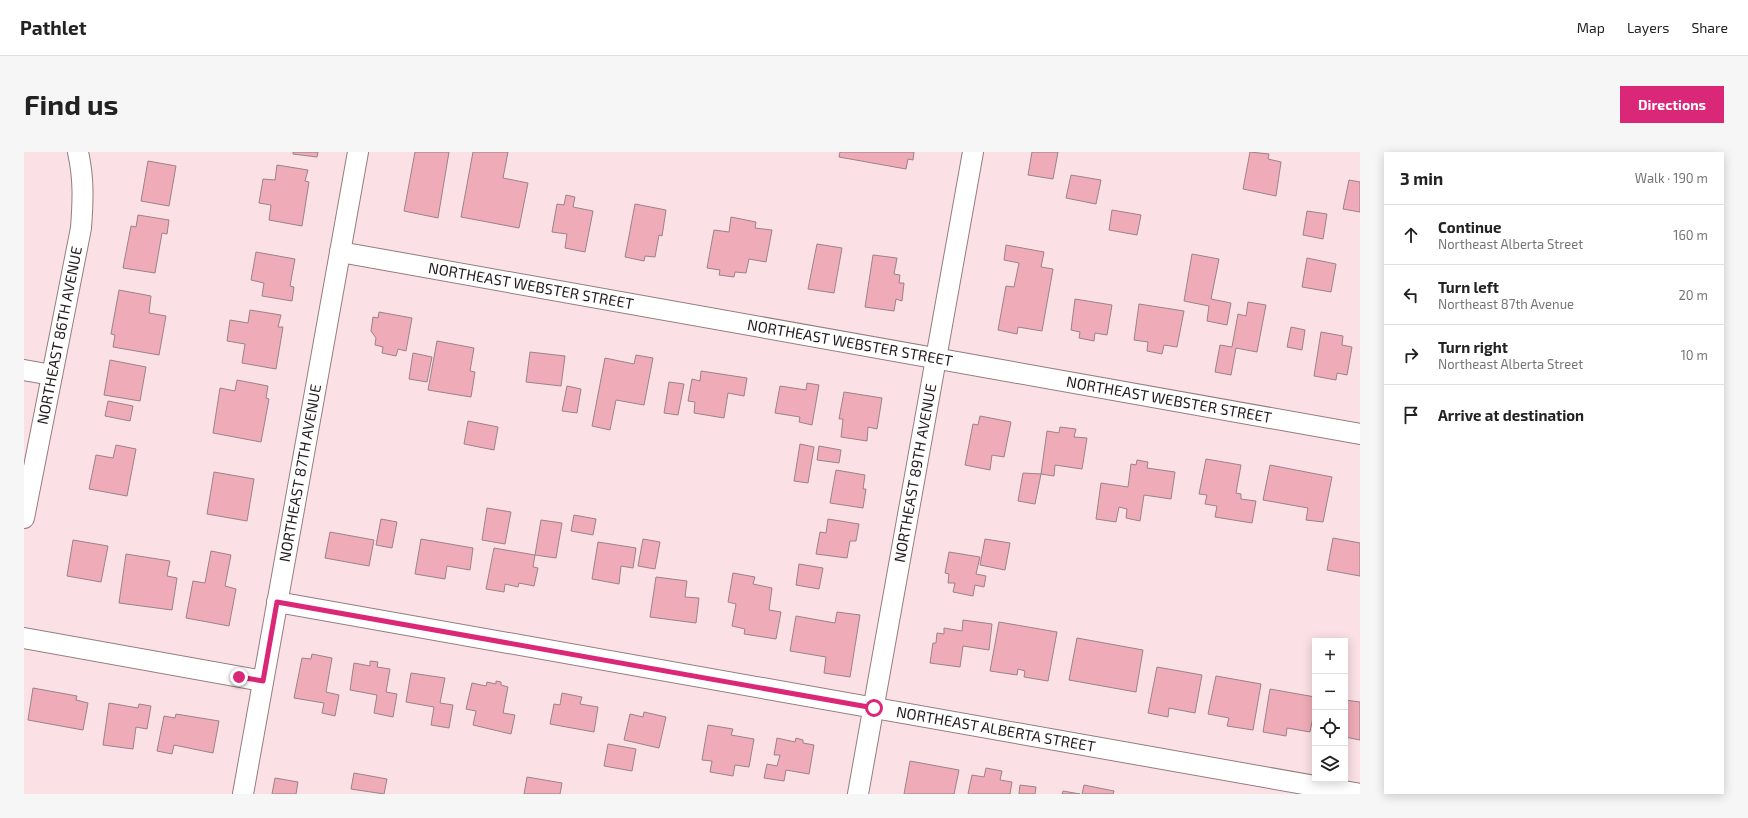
<!DOCTYPE html>
<meta charset="utf-8">
<style>
body{margin:0;font-family:"Exo 2",sans-serif;background:#f6f6f6;color:#222}
.controls{position:absolute;right:12px;bottom:12px;display:grid;overflow:hidden;border-radius:0px;box-shadow:0 2px 10px #0003}
.controls button{width:36px;height:36px;display:grid;place-items:center;padding:0;border:0;border-bottom:1px solid #e0e0e0;background:#fff;color:#222;font:20px sans-serif}
.stop{position:absolute;width:12px;height:12px;margin:-9px;border:3px solid #db2777;border-radius:50%;background:#fff}
.stop.end{background:#db2777;border-color:#fff;box-shadow:0 1px 4px #0008}
.list{margin:0;padding:0;list-style:none}
h2{display:flex;justify-content:space-between;align-items:center;height:52px;margin:0;padding:0 16px;font-size:17px}
h2 small{font-size:13px;font-weight:400;color:#767676}
.list li{display:grid;grid-template-columns:26px 1fr auto;gap:12px;align-items:center;box-sizing:border-box;height:60px;padding:0 16px;border-top:1px solid #e0e0e0}
.list b{display:block;font-size:15px;white-space:nowrap}
.list p{margin:0;font-size:13px;white-space:nowrap;color:#767676}
.list em{font-size:13px;font-style:normal;color:#767676}
.icon{flex:none;width:22px;height:22px;fill:none;stroke:currentColor;stroke-width:2;stroke-linecap:round;stroke-linejoin:round}
.map{position:relative;flex:none;width:1336px;height:642px;overflow:hidden;border-radius:0px}
header{display:flex;align-items:center;gap:24px;box-sizing:border-box;height:56px;padding:0 20px;background:#fff;border-bottom:1px solid #e0e0e0}
header strong{font-size:19px}
nav{display:flex;gap:22px;margin-inline-start:auto;font-size:14px}
.intro{display:flex;align-items:center;justify-content:space-between;box-sizing:border-box;height:96px;padding:0 24px}
h1{margin:0;font-size:28px}
.button{padding:10px 18px;border-radius:0px;background:#db2777;color:#fff;font-size:14px;font-weight:700}
main{display:flex;gap:24px;padding:0 24px}
aside{flex:1;background:#fff;border-radius:0px;box-shadow:0 2px 10px #0003}
.map>svg:first-child{display:block}
.building{fill:#efabb8;stroke:#9a8387}
.lines{fill:none;stroke-linecap:round;stroke-linejoin:round}
.street-casing{stroke:#947d80;stroke-width:22}
.street{stroke:#fff;stroke-width:20}
.route{stroke:#db2777;stroke-width:5}
.labels{text-anchor:middle;stroke-width:4;stroke-linejoin:round;paint-order:stroke}
.street-label{font-size:15px;fill:#251c1e;stroke:#fbe1e5}
</style>
<header>
<strong>Pathlet</strong>
<nav><a>Map</a><a>Layers</a><a>Share</a></nav>
</header>
<div class="intro"><h1>Find us</h1><a class="button">Directions</a></div>
<main>
<div class="map">
<svg width="1336" height="642" viewBox="0 0 1336 642">
<rect width="100%" height="100%" fill="#fbe1e5"/>
<g class="building">
<path d="M 269,0 L 294,0 L 293,5 L 269,2 Z"/>
<path d="M 391,0 L 425,0 L 414,66 L 380,59 Z"/>
<path d="M 449,0 L 484,0 L 479,26 L 504,31 L 495,76 L 437,65 Z"/>
<path d="M 816,0 L 890,0 L 889,8 L 884,7 L 882,17 L 815,5 Z"/>
<path d="M 1008,0 L 1034,0 L 1029,27 L 1004,23 Z"/>
<path d="M 1226,0 L 1245,2 L 1244,7 L 1257,10 L 1252,44 L 1219,37 Z"/>
<path d="M 124,9 L 152,14 L 145,54 L 117,49 Z"/>
<path d="M 253,13 L 284,18 L 281,29 L 285,30 L 278,74 L 245,68 L 247,53 L 235,51 L 239,27 L 251,28 Z"/>
<path d="M 1047,23 L 1077,28 L 1072,52 L 1042,46 Z"/>
<path d="M 1325,28 L 1336,30 L 1336,60 L 1319,57 Z"/>
<path d="M 542,43 L 551,45 L 549,55 L 569,59 L 561,100 L 541,96 L 543,82 L 528,80 L 533,52 L 540,53 Z"/>
<path d="M 611,52 L 642,58 L 638,84 L 635,83 L 631,105 L 621,104 L 620,109 L 601,105 Z"/>
<path d="M 1088,58 L 1117,63 L 1113,83 L 1085,78 Z"/>
<path d="M 1283,59 L 1303,62 L 1299,87 L 1279,83 Z"/>
<path d="M 114,63 L 145,68 L 143,82 L 138,81 L 131,121 L 99,116 L 107,74 L 112,75 Z"/>
<path d="M 707,65 L 732,70 L 731,76 L 748,78 L 742,110 L 725,107 L 722,121 L 711,120 L 710,125 L 695,123 L 696,118 L 683,116 L 690,78 L 705,80 Z"/>
<path d="M 793,92 L 818,96 L 810,141 L 784,137 Z"/>
<path d="M 982,93 L 1020,100 L 1017,115 L 1029,117 L 1018,179 L 994,175 L 993,182 L 974,178 L 982,134 L 990,135 L 995,111 L 980,108 Z"/>
<path d="M 232,100 L 271,107 L 266,134 L 270,135 L 268,149 L 238,144 L 240,131 L 227,128 Z"/>
<path d="M 1168,102 L 1195,107 L 1187,147 L 1207,151 L 1203,173 L 1183,169 L 1185,154 L 1160,149 Z"/>
<path d="M 849,103 L 873,106 L 870,122 L 876,123 L 875,131 L 880,131 L 878,149 L 872,147 L 870,159 L 841,155 Z"/>
<path d="M 1283,106 L 1312,112 L 1307,140 L 1278,135 Z"/>
<path d="M 95,138 L 127,144 L 125,161 L 142,164 L 135,203 L 89,195 L 91,183 L 87,182 Z"/>
<path d="M 1051,147 L 1088,153 L 1083,183 L 1071,181 L 1070,189 L 1055,186 L 1056,180 L 1047,178 Z"/>
<path d="M 1224,150 L 1242,153 L 1233,200 L 1212,196 L 1207,223 L 1191,220 L 1196,193 L 1208,195 L 1214,162 L 1222,164 Z"/>
<path d="M 1115,152 L 1160,159 L 1153,195 L 1140,193 L 1138,202 L 1123,199 L 1124,190 L 1110,188 Z"/>
<path d="M 226,158 L 257,163 L 254,175 L 259,175 L 252,217 L 218,211 L 221,192 L 203,189 L 206,168 L 224,171 Z"/>
<path d="M 355,160 L 388,166 L 382,199 L 374,197 L 372,204 L 358,201 L 359,195 L 351,193 L 352,186 L 347,179 L 349,165 L 354,166 Z"/>
<path d="M 1267,175 L 1281,178 L 1278,198 L 1263,195 Z"/>
<path d="M 1297,180 L 1319,184 L 1318,193 L 1328,195 L 1323,223 L 1313,221 L 1312,228 L 1290,224 Z"/>
<path d="M 413,189 L 450,196 L 446,219 L 451,220 L 447,245 L 404,238 Z"/>
<path d="M 506,200 L 541,204 L 537,234 L 502,230 Z"/>
<path d="M 389,201 L 408,205 L 403,230 L 385,227 Z"/>
<path d="M 612,203 L 629,206 L 620,253 L 592,248 L 586,278 L 568,274 L 581,206 L 610,212 Z"/>
<path d="M 86,208 L 122,215 L 116,249 L 80,243 Z"/>
<path d="M 677,219 L 723,226 L 720,244 L 704,241 L 700,266 L 670,261 L 671,250 L 664,249 L 668,227 L 676,229 Z"/>
<path d="M 213,228 L 244,234 L 242,246 L 245,247 L 237,290 L 189,281 L 196,236 L 211,239 Z"/>
<path d="M 645,230 L 660,232 L 654,263 L 640,261 Z"/>
<path d="M 783,231 L 795,233 L 788,273 L 775,270 L 776,265 L 751,261 L 756,234 L 782,238 Z"/>
<path d="M 543,234 L 557,237 L 553,261 L 538,259 Z"/>
<path d="M 820,240 L 858,246 L 853,277 L 844,275 L 843,289 L 817,285 L 819,267 L 815,267 Z"/>
<path d="M 84,249 L 109,254 L 106,269 L 81,264 Z"/>
<path d="M 956,264 L 987,270 L 980,305 L 968,303 L 966,318 L 941,313 L 949,272 L 954,273 Z"/>
<path d="M 444,269 L 474,275 L 470,298 L 440,292 Z"/>
<path d="M 1036,275 L 1052,277 L 1050,285 L 1063,286 L 1058,317 L 1031,313 L 1030,324 L 1017,322 L 1023,279 L 1035,281 Z"/>
<path d="M 776,292 L 790,295 L 784,331 L 770,329 Z"/>
<path d="M 92,293 L 112,297 L 103,344 L 65,337 L 72,303 L 89,306 Z"/>
<path d="M 795,294 L 817,298 L 815,311 L 793,308 Z"/>
<path d="M 1182,307 L 1217,313 L 1212,341 L 1217,342 L 1217,347 L 1232,349 L 1228,371 L 1191,365 L 1193,354 L 1181,352 L 1183,343 L 1175,342 Z"/>
<path d="M 1113,308 L 1124,310 L 1123,316 L 1151,320 L 1147,347 L 1120,343 L 1116,369 L 1102,366 L 1103,357 L 1095,355 L 1092,370 L 1072,367 L 1077,331 L 1104,335 L 1107,312 L 1112,313 Z"/>
<path d="M 1246,313 L 1308,325 L 1299,370 L 1282,368 L 1284,356 L 1239,348 Z"/>
<path d="M 812,318 L 841,323 L 839,337 L 842,337 L 839,356 L 806,351 Z"/>
<path d="M 190,320 L 230,327 L 223,369 L 183,362 Z"/>
<path d="M 999,321 L 1017,322 L 1011,352 L 994,349 Z"/>
<path d="M 463,356 L 487,360 L 481,392 L 458,388 Z"/>
<path d="M 550,363 L 572,367 L 569,383 L 547,379 Z"/>
<path d="M 357,367 L 373,370 L 368,396 L 352,393 Z"/>
<path d="M 804,367 L 835,372 L 832,389 L 826,389 L 823,406 L 792,402 L 796,380 L 802,381 Z"/>
<path d="M 517,368 L 538,371 L 532,406 L 511,403 Z"/>
<path d="M 306,380 L 350,388 L 345,414 L 301,406 Z"/>
<path d="M 1309,386 L 1336,391 L 1336,424 L 1303,418 Z"/>
<path d="M 397,387 L 449,396 L 446,418 L 423,414 L 421,427 L 391,422 Z"/>
<path d="M 619,387 L 636,390 L 631,417 L 614,414 Z"/>
<path d="M 961,387 L 986,391 L 981,418 L 956,413 Z"/>
<path d="M 49,388 L 84,394 L 77,430 L 43,424 Z"/>
<path d="M 574,390 L 612,396 L 609,416 L 597,414 L 595,432 L 568,427 Z"/>
<path d="M 470,396 L 511,403 L 509,415 L 514,416 L 510,434 L 495,431 L 494,435 L 481,432 L 480,440 L 462,437 Z"/>
<path d="M 187,399 L 207,403 L 201,434 L 212,437 L 205,474 L 162,466 L 169,429 L 181,431 Z"/>
<path d="M 925,400 L 956,405 L 952,422 L 962,424 L 960,435 L 951,433 L 949,444 L 929,440 L 931,431 L 924,431 L 925,422 L 921,421 Z"/>
<path d="M 102,402 L 146,409 L 143,424 L 153,426 L 148,458 L 95,451 Z"/>
<path d="M 775,412 L 799,416 L 795,437 L 772,433 Z"/>
<path d="M 709,421 L 731,425 L 729,432 L 748,436 L 745,458 L 757,460 L 752,487 L 720,482 L 721,477 L 708,474 L 712,452 L 704,450 Z"/>
<path d="M 632,425 L 663,429 L 661,445 L 675,446 L 672,471 L 626,465 Z"/>
<path d="M 813,460 L 836,463 L 826,525 L 800,521 L 802,505 L 766,499 L 772,464 L 811,471 Z"/>
<path d="M 939,468 L 968,472 L 965,498 L 939,494 L 936,515 L 906,511 L 909,491 L 912,491 L 913,481 L 920,482 L 920,476 L 938,479 Z"/>
<path d="M 975,470 L 1033,480 L 1024,529 L 1000,525 L 1001,519 L 994,517 L 993,523 L 966,519 Z"/>
<path d="M 1053,486 L 1119,498 L 1112,540 L 1045,528 Z"/>
<path d="M 288,502 L 308,506 L 302,540 L 315,543 L 311,564 L 298,561 L 300,551 L 270,546 L 278,506 L 287,507 Z"/>
<path d="M 346,509 L 354,510 L 353,515 L 366,517 L 362,540 L 373,542 L 369,565 L 350,561 L 353,543 L 326,538 L 330,511 L 346,514 Z"/>
<path d="M 1133,515 L 1178,523 L 1171,561 L 1145,556 L 1144,565 L 1124,561 Z"/>
<path d="M 387,521 L 421,526 L 416,551 L 429,553 L 425,576 L 407,573 L 410,555 L 382,550 Z"/>
<path d="M 1192,524 L 1237,532 L 1229,578 L 1203,574 L 1205,566 L 1184,562 Z"/>
<path d="M 472,529 L 477,530 L 477,533 L 484,535 L 479,561 L 491,563 L 487,582 L 449,573 L 452,559 L 442,557 L 448,531 L 462,534 L 463,530 L 472,532 Z"/>
<path d="M 9,536 L 53,544 L 52,548 L 64,551 L 59,578 L 4,568 Z"/>
<path d="M 1246,537 L 1291,545 L 1291,555 L 1286,580 L 1263,576 L 1262,584 L 1239,580 Z"/>
<path d="M 538,541 L 558,545 L 556,552 L 574,555 L 570,580 L 526,572 L 530,552 L 536,553 Z"/>
<path d="M 1321,548 L 1336,550 L 1336,588 L 1321,585 Z"/>
<path d="M 85,551 L 114,556 L 115,552 L 127,554 L 123,577 L 112,575 L 109,597 L 79,593 Z"/>
<path d="M 620,560 L 642,565 L 635,596 L 600,588 L 606,562 L 619,565 Z"/>
<path d="M 152,562 L 195,569 L 189,601 L 150,593 L 148,602 L 133,599 L 140,564 L 151,566 Z"/>
<path d="M 684,573 L 709,577 L 707,583 L 730,587 L 725,615 L 711,613 L 709,624 L 686,620 L 688,609 L 678,608 Z"/>
<path d="M 753,586 L 771,590 L 772,586 L 779,588 L 779,591 L 790,593 L 785,622 L 762,618 L 760,629 L 740,626 L 743,612 L 753,614 L 756,603 L 750,603 Z"/>
<path d="M 584,592 L 612,597 L 608,619 L 580,614 Z"/>
<path d="M 886,609 L 935,618 L 930,642 L 880,642 Z"/>
<path d="M 962,616 L 978,619 L 976,628 L 988,630 L 986,642 L 944,642 L 948,623 L 960,625 Z"/>
<path d="M 330,621 L 363,627 L 360,642 L 327,637 Z"/>
<path d="M 503,625 L 538,631 L 536,642 L 500,642 Z"/>
<path d="M 251,626 L 274,630 L 272,642 L 248,642 Z"/>
<path d="M 996,633 L 1012,635 L 1011,642 L 995,642 Z"/>
<path d="M 1060,633 L 1090,639 L 1089,642 L 1058,642 Z"/>
<path d="M 1039,639 L 1056,642 L 1038,642 Z"/>
</g>
<g class="lines">
<g class="street-casing">
<g id="street">
<path id="s1" d="M 316,100 L 1336,282"/>
<path d="M 0,218 L 28,223"/>
<path id="s2" d="M 0,366 L 57,76 C 59,49 60,27 54,0"/>
<path id="s3" d="M 253,450 L 1336,642"/>
<path d="M 0,486 L 239,529"/>
<path id="s4" d="M 219,642 L 334,0"/>
<path id="s5" d="M 834,642 L 949,0"/>
</g>
</g>
<use href="#street" class="street"/>
</g>
<g class="lines">
<path class="route" d="M 215,525 L 239,529 L 253,450 L 850,556"/>
</g>
<g class="labels">
<g class="street-label">
<text dy="5" stroke="none"><textPath href="#s1" startOffset="194">NORTHEAST WEBSTER STREET</textPath></text>
<text dy="5" stroke="none"><textPath href="#s2" startOffset="186">NORTHEAST 86TH AVENUE</textPath></text>
<text dy="5" stroke="none"><textPath href="#s1" startOffset="518">NORTHEAST WEBSTER STREET</textPath></text>
<text dy="5" stroke="none"><textPath href="#s1" startOffset="842">NORTHEAST WEBSTER STREET</textPath></text>
<text dy="5" stroke="none"><textPath href="#s4" startOffset="326">NORTHEAST 87TH AVENUE</textPath></text>
<text dy="5" stroke="none"><textPath href="#s5" startOffset="326">NORTHEAST 89TH AVENUE</textPath></text>
<text dy="5" stroke="none"><textPath href="#s3" startOffset="730">NORTHEAST ALBERTA STREET</textPath></text>
</g>
</g>
</svg>
<div class="controls">
<button>+</button>
<button>−</button>
<button><svg class="icon" aria-label="locate" viewBox="0 0 24 24"><circle cx="12" cy="12" r="6"/><path d="M12 2v4M12 18v4M2 12h4M18 12h4"/></svg></button>
<button><svg class="icon" aria-label="layers" viewBox="0 0 24 24"><path d="M12 4l9 5-9 5-9-5zM3 14l9 5 9-5"/></svg></button>
</div>
<div class="stop" style="left:850px;top:556px"></div>
<div class="stop end" style="left:215px;top:525px"></div>
</div>
<aside>
<h2>3 min<small>Walk · 190 m</small></h2>
<ul class="list">
<li><svg class="icon" aria-label="ahead" viewBox="0 0 24 24"><path d="M12 20V5M6 11l6-6 6 6"/></svg><div><b>Continue</b><p>Northeast Alberta Street</p></div><em>160 m</em></li>
<li><svg class="icon" aria-label="left" viewBox="0 0 24 24"><path d="M17 20v-9H6M10 6l-5 5 5 5"/></svg><div><b>Turn left</b><p>Northeast 87th Avenue</p></div><em>20 m</em></li>
<li><svg class="icon" aria-label="right" viewBox="0 0 24 24"><path d="M7 20v-9h11M14 6l5 5-5 5"/></svg><div><b>Turn right</b><p>Northeast Alberta Street</p></div><em>10 m</em></li>
<li><svg class="icon" aria-label="arrive" viewBox="0 0 24 24"><path d="M6 21V4h12l-3 4 3 4H6"/></svg><div><b>Arrive at destination</b></div></li>
</ul>
</aside>
</main>
